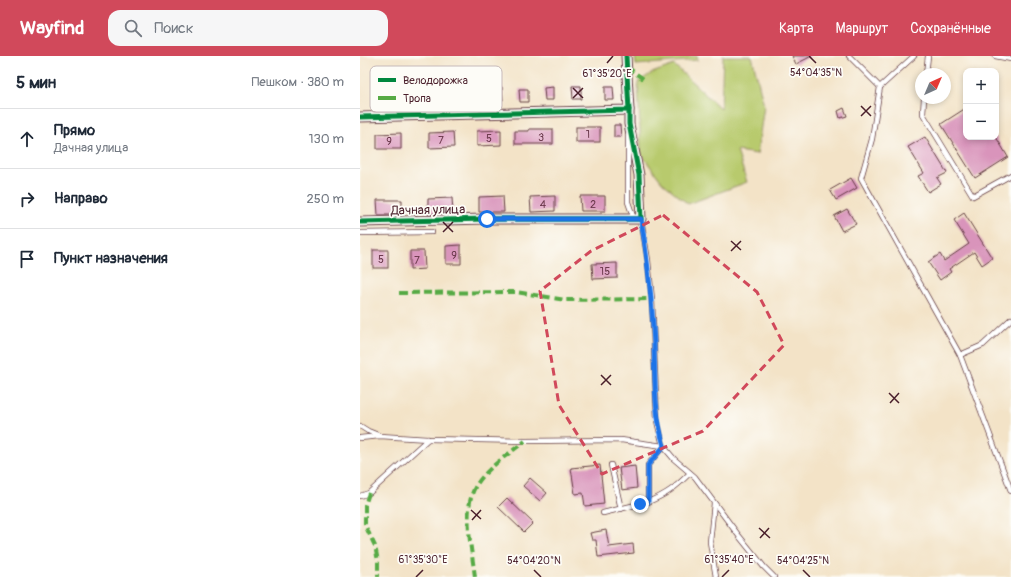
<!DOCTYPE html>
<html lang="ru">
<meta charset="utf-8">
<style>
body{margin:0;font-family:Pangolin,sans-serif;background:#f6f6f7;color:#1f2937}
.controls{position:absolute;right:12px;top:12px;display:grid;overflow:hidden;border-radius:8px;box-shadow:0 2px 6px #0003}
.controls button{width:36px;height:36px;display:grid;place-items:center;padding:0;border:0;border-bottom:1px solid #e0e1e3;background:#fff;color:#1f2937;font:20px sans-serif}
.compass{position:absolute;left:555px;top:12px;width:36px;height:36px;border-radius:50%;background:#fff;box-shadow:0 2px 6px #0003;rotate:44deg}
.stop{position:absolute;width:12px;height:12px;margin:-9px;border:3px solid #1a73e8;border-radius:50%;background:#fff}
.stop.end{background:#1a73e8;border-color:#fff;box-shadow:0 1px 4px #0008}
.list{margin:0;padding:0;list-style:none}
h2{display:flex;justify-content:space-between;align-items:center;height:52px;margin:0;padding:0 16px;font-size:17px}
h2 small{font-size:13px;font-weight:400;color:#747a83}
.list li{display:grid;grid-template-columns:26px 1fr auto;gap:12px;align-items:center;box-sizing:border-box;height:60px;padding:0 16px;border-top:1px solid #e0e1e3}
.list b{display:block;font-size:15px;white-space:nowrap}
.list p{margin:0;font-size:13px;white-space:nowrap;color:#747a83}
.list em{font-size:13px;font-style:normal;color:#747a83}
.icon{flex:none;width:22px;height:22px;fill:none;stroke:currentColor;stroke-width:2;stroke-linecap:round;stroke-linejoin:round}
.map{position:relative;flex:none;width:651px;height:521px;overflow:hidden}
header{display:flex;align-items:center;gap:24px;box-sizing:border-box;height:56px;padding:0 20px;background:#d1495b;color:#fff}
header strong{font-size:19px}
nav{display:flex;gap:22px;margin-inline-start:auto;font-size:14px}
.search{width:280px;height:36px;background:#f6f6f7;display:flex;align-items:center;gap:10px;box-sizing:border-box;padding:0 14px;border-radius:12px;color:#747a83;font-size:15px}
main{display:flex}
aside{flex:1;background:#fff}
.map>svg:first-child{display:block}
.green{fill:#b8ca6d;stroke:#81744c}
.building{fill:#d994bb}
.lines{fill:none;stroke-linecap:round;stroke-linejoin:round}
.lane-casing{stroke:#633c42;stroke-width:6}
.street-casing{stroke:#633c42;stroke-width:11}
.lane{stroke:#fff;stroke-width:4.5}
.street{stroke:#fff;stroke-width:9}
.quiet{stroke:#57aa44;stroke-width:4;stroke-dasharray:8 4;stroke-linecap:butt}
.cycleway-casing{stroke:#fdfcf7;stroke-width:8}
.cycleway{stroke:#00873e;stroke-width:5}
.route{stroke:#1a73e8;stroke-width:5}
.marked{fill:none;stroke:#d1495b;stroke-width:3;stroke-dasharray:8 5;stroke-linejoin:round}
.ticks{fill:none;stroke:#4a1f2b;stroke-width:1.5}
.labels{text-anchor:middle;stroke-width:3.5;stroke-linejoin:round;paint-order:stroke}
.number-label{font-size:11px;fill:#6e3c4f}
.street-label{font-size:13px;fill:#4a1f2b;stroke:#fdfcf7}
.key{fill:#fdfcf7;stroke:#c7baba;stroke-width:1}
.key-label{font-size:11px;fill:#4a1f2b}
.ticks-label{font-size:10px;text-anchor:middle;fill:#4a1f2b;stroke:#fdfcf7;stroke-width:3.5;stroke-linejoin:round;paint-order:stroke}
</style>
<header>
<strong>Wayfind</strong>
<div class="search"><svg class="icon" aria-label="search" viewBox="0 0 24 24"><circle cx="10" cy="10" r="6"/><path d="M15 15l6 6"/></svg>Поиск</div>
<nav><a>Карта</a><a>Маршрут</a><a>Сохранённые</a></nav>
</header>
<main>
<aside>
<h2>5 мин<small>Пешком · 380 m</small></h2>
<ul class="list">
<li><svg class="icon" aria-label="ahead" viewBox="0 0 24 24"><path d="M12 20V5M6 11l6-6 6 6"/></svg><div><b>Прямо</b><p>Дачная улица</p></div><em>130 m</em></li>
<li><svg class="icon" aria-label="right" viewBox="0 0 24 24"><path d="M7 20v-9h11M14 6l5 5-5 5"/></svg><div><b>Направо</b></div><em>250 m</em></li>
<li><svg class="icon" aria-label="arrive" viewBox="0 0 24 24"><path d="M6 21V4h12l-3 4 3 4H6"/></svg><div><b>Пункт назначения</b></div></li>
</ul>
</aside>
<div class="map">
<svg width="651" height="521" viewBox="0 0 651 521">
<rect width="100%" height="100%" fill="#fdfcf7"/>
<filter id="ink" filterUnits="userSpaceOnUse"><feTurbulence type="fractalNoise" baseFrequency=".025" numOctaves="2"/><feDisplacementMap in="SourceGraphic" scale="8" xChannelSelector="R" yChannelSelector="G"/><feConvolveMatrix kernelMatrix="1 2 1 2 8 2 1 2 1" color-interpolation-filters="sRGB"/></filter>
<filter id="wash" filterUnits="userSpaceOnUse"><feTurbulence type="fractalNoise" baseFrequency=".012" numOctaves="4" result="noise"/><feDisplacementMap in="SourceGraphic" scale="16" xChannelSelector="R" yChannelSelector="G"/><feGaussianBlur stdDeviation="0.9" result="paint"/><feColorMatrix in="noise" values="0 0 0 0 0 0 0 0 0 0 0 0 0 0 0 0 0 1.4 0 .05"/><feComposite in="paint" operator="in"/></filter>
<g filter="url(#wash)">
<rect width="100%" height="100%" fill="#f3e3c7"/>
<g class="green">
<path d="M 275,0 L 337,0 L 338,4 L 276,9 Z"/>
<path d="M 363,0 L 392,0 L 404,50 L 397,98 L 377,95 L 387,126 L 328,148 L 302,126 L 281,98 L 278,26 L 292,17 L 314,9 L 361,53 Z"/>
</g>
<g id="blocks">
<g class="building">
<path d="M 432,0 L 452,0 L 436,8 Z"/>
<path d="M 212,30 L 221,30 L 221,43 L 213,43 Z"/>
<path d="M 133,31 L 142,31 L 143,44 L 134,44 Z"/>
<path d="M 193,31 L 193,44 L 185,44 L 184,32 Z"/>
<path d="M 245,31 L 253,31 L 254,44 L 245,44 Z"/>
<path d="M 159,33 L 168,33 L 168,46 L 160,46 Z"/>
<path d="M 484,52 L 487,60 L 480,62 L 478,55 Z"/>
<path d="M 606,52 L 606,81 L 636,81 L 648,101 L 615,122 L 581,68 Z"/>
<path d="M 254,69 L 260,69 L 261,81 L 254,81 Z"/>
<rect x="216" y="71" width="24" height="15"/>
<path d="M 169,73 L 193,73 L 193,88 L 155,88 L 155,75 L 169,75 Z"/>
<path d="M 141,74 L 141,89 L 117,90 L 117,75 Z"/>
<path d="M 93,76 L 94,91 L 69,92 L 69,77 Z"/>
<path d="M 41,77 L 41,93 L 17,93 L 17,78 Z"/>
<path d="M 565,81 L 587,117 L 577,122 L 581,128 L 568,136 L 558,120 L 564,117 L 548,91 Z"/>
<path d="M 491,122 L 497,132 L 476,144 L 470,134 Z"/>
<path d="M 143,140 L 144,156 L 119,156 L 119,141 Z"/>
<path d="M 195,140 L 195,155 L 171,156 L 170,141 Z"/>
<path d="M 220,140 L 245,140 L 245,155 L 221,155 Z"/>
<path d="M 92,142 L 93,157 L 68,158 L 68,143 Z"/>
<path d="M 17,144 L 42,144 L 42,159 L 18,159 Z"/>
<path d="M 487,153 L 496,168 L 482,175 L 474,160 Z"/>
<path d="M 604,157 L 632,202 L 622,209 L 614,196 L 589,213 L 591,216 L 580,224 L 568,206 L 580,198 L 584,205 L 609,188 L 594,164 Z"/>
<path d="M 101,189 L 101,208 L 86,208 L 86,190 Z"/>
<rect x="13" y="194" width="15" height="18"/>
<path d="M 50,195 L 64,195 L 65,213 L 50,214 Z"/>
<path d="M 257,207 L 257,222 L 233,223 L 232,208 Z"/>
<path d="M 240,409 L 244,448 L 225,450 L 223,437 L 215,438 L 211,412 Z"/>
<path d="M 275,410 L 277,432 L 262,434 L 259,412 Z"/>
<path d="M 170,422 L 187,437 L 180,445 L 163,430 Z"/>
<path d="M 147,442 L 173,467 L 164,476 L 138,451 Z"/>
<path d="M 246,474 L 249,491 L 273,488 L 274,497 L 238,501 L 236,484 L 232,484 L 230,477 Z"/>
</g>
</g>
</g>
<g filter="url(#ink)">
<use href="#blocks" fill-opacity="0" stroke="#633c42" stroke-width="1"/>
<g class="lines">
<g class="lane-casing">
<g id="lane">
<path d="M 489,0 L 520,31 L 554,0"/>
<path d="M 635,0 L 651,3"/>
<path d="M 566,18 L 568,0"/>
<path d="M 520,31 L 512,83 L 501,122 L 600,299 L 651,435"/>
<path d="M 564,42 L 563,58 L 613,140 L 651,119"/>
<path d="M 268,79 L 268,146 L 274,163"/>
<path d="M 281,163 L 288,204 L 292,243 L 297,365 L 303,390 L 314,403 L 335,421 L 379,480 L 404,511 L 414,521"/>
<path d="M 0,177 L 72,176"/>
<path d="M 600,299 L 623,289 L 651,263"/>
<path d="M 0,370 L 8,375 L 18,379"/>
<path d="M 0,382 L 20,380 L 68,383 L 165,385 L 261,384 L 303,390"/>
<path d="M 251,409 L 261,453"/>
<path d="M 0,440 L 9,437 L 68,383"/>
<path d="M 288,446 C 307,438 315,432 330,417"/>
<path d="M 354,447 L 350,486 L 356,521"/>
<path d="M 243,457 L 288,446 L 288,409 L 303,390"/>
</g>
</g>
<g class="street-casing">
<g id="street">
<path d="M 0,61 L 269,54 L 266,0"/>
<path d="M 0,166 L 127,163 L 281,163 L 279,119 L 269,68 L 269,54"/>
</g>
</g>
<use href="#lane" class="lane"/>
<use href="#street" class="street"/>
<g class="quiet">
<path d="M 266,13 L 271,14 L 285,24"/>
<path d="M 39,237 L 156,236 L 206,244 L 292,243"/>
<path d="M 9,437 L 5,449 L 5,469 L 15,490 L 18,505 L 18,521"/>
<path d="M 115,521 C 112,494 101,451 117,428 C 129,410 149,398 165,385"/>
</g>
<g class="cycleway-casing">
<g id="cycleway">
<path d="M 0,61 L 269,54 L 266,0"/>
<path d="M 0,166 L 127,163 L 281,163 L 279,119 L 269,68 L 269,54"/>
</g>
</g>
<use href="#cycleway" class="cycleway"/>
</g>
</g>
<g class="lines" filter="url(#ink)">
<path class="route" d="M 127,163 L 281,163 C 288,205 292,246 294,288 C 295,322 294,357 304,390 L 288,409 L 288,446 L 280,448"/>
</g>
<path class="marked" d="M 303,159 L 397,236 L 424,289 L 343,375 L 242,418 L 199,349 L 180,235 L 231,195 Z"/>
<path class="ticks" d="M 449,0 L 456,7M 247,7 L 253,0M 213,32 L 223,42M 213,42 L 223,32M 501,50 L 511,60M 501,60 L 511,50M 83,166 L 93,176M 83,176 L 93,166M 371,185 L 381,194M 371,195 L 381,185M 241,319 L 251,329M 241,329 L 251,319M 529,337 L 539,347M 530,347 L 539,337M 111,454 L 121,463M 112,464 L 121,454M 399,472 L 410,482M 400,482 L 409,472M 174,514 L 181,521M 443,514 L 450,521M 56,521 L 63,514M 362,521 L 369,514"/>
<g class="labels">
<g class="number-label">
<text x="228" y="82">1</text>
<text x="181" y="85">3</text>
<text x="129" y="86">5</text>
<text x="81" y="88">7</text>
<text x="29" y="89">9</text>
<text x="183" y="152">4</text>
<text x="233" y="152">2</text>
<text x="94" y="203">9</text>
<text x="21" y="207">5</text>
<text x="57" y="208">7</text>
<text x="245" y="219">15</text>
</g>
<g class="street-label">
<text transform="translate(68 153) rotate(-1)" y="5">Дачная улица</text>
</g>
</g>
<rect x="10" y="10" width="132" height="46" rx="6" class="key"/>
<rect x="18" y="22" width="18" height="4" fill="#00873e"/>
<rect x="18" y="40" width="18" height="4" fill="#57aa44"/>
<g class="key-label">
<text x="43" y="28">Велодорожка</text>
<text x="43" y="46">Тропа</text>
</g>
<g class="ticks-label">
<text x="456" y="20">54°04'35"N</text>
<text x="247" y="21">61°35'20"E</text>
<text x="63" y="507">61°35'30"E</text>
<text x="369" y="507">61°35'40"E</text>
<text x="174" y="508">54°04'20"N</text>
<text x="443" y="508">54°04'25"N</text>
</g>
</svg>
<div class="controls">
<button>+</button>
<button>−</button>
</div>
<svg class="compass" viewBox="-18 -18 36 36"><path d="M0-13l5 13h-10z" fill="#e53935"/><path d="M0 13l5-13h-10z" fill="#747a83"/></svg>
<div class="stop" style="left:127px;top:163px"></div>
<div class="stop end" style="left:280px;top:448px"></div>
</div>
</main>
